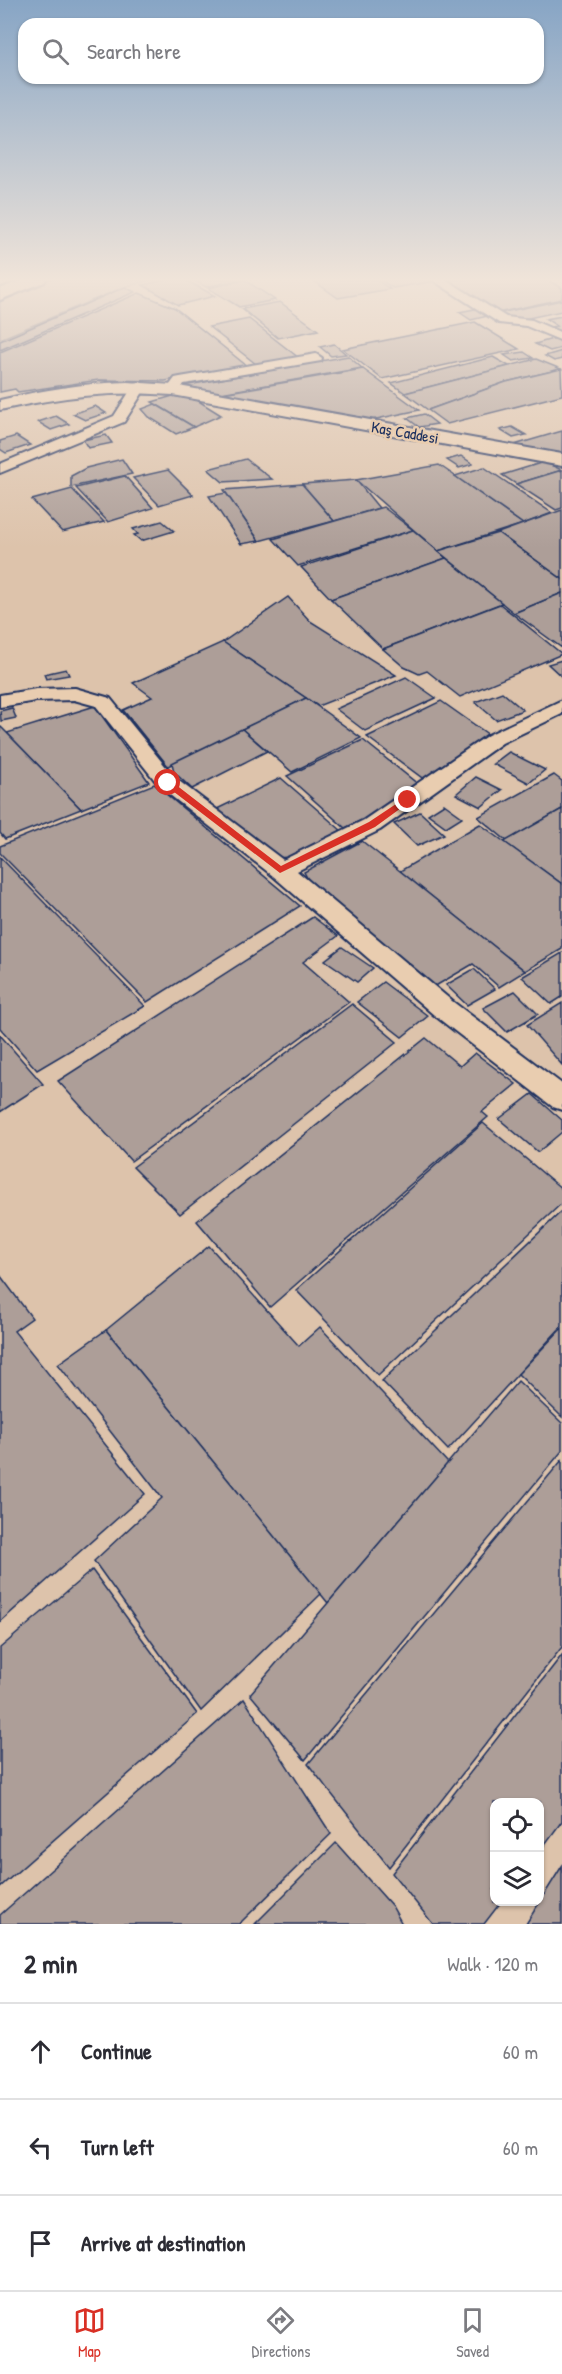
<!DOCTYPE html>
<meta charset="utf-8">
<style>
body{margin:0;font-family:"Patrick Hand",sans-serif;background:#f2f2f3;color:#2b2b33}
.controls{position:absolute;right:18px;bottom:18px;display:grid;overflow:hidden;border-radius:12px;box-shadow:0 2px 4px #0004}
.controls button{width:54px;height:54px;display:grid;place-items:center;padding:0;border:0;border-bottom:2px solid #e1e1e2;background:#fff;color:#2b2b33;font:30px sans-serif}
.stop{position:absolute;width:18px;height:18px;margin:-14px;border:4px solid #d93025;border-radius:50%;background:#fff}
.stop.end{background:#d93025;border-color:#fff;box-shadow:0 2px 6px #0008}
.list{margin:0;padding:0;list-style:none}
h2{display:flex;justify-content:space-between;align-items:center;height:78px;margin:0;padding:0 24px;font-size:26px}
h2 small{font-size:20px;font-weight:400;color:#7c7c81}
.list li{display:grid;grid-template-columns:39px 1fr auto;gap:18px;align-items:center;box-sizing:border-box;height:96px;padding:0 24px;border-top:2px solid #e1e1e2}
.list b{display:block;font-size:22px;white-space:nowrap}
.list em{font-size:20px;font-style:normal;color:#7c7c81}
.icon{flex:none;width:33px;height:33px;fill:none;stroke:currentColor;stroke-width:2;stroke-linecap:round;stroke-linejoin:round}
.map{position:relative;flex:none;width:562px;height:1924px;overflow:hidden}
.search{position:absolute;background:#fff;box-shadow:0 2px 4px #0004;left:18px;right:18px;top:18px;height:66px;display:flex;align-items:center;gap:15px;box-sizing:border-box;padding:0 21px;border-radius:18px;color:#7c7c81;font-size:22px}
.sheet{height:366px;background:#fff}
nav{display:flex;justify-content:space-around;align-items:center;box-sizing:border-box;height:84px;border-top:2px solid #e1e1e2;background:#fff;font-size:16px;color:#7c7c81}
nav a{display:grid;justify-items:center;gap:3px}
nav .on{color:#d93025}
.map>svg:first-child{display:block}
.green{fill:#c0aea0;stroke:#6e6e7f;stroke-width:1.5}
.building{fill:#ad9e98;stroke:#1b2f5e;stroke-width:1.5}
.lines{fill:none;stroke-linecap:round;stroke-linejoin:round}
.minor-casing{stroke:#1b2f5e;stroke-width:4}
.tertiary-casing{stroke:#1b2f5e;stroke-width:4}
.secondary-casing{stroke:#1b2f5e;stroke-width:5}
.minor{fill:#e9cdb0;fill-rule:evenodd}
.tertiary{fill:#e9cdb0;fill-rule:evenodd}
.secondary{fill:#e9cdb0;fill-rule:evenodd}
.route{fill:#d93025}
.labels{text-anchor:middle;stroke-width:5;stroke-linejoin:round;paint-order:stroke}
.far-street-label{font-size:16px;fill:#1b2f5e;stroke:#e9cdb0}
</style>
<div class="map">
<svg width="562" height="1924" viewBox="0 0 562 1924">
<rect width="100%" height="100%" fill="#ddc3ab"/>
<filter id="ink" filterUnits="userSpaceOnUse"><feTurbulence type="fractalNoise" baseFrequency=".0167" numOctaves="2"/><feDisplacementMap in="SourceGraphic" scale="12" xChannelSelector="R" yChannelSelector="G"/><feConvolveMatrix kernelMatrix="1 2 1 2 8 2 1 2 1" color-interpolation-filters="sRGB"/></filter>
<g filter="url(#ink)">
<path class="green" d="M 49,279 L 154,279 L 124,287 L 0,339 L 0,301 Z"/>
<g class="building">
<path d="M 170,279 L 184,279 L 215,296 L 178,305 L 143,285 Z"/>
<path d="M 192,279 L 243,279 L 206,287 Z"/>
<path d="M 311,279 L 375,279 L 390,289 L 338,298 Z"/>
<path d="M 379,279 L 433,279 L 436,281 L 393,288 Z"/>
<path d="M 441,279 L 546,279 L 562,288 L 562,299 L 497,313 Z"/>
<path d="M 245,280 L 275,300 L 239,307 L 208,288 Z"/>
<path d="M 125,287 L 135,292 L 0,350 L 0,341 Z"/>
<path d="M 139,293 L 175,308 L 247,366 L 165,381 L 99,380 L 18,392 L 15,389 L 0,392 L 0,352 Z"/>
<path d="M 562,300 L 562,311 L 519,320 L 510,319 L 500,313 Z"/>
<path d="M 280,302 L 318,330 L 278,338 L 242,309 Z"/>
<path d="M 480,308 L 492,315 L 471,320 L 459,312 Z"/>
<path d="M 562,316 L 562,333 L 550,327 L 557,326 L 546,319 Z"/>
<path d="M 249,319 L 299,358 L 256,364 L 209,327 Z"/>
<path d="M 475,322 L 519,349 L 382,379 L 343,349 Z"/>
<path d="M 556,338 L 562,341 L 562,348 L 550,351 L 535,344 Z"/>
<path d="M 334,344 L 346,354 L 331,356 L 320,347 Z"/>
<path d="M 562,351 L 562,359 L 554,361 L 545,356 Z"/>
<path d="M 524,352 L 533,358 L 513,361 L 504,355 Z"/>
<path d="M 348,356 L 362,368 L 221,393 L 183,386 Z"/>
<path d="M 493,357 L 509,366 L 405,393 L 391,383 Z"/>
<path d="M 536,359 L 561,369 L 506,382 L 428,410 L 405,393 Z"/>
<path d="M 363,369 L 419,410 L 367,421 L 223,393 Z"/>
<path d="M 561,369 L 562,395 L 447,424 L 428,410 L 506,382 Z"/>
<path d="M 173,396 L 197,400 L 221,415 L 194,427 L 152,402 Z"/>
<path d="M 155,404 L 194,427 L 176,434 L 149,417 L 142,409 Z"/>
<path d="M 95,406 L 106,413 L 85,420 L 73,414 Z"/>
<path d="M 424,414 L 437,424 L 419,427 L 407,418 Z"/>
<path d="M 56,416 L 69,424 L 51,430 L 38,422 Z"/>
<path d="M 512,427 L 526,435 L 513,438 L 500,430 Z"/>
<path d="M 562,431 L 562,455 L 514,445 Z"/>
<path d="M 106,435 L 112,443 L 88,448 L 83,440 Z"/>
<path d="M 16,436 L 30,445 L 6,453 L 0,449 L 0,441 Z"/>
<path d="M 461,456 L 473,464 L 459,468 L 447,460 Z"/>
<path d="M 122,459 L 132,474 L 71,487 L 71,476 L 86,468 Z"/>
<path d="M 246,459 L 272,479 L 223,482 L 208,469 Z"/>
<path d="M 544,462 L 562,470 L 516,484 L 502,475 Z"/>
<path d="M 439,465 L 455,476 L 523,524 L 438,551 L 356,480 Z"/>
<path d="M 484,467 L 552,513 L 523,524 L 455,476 Z"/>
<path d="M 168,470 L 193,495 L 159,505 L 133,478 Z"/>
<path d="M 562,470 L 562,508 L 556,510 L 516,484 Z"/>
<path d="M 125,476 L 153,508 L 108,522 L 76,488 Z"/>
<path d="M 356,480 L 379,508 L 334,521 L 302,484 Z"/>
<path d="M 302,484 L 334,521 L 259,541 L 224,490 Z"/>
<path d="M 72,489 L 104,522 L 62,532 L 32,500 Z"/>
<path d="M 226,493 L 259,541 L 241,544 L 209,496 Z"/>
<path d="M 383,507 L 413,530 L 298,566 L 273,539 Z"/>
<path d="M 562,510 L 562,579 L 498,533 Z"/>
<path d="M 162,521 L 174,531 L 141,541 L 134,535 L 138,534 L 133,529 Z"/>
<path d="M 413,530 L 446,558 L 331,599 L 301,567 Z"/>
<path d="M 498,533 L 562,579 L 562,593 L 514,613 L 438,551 Z"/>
<path d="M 446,558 L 502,603 L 383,649 L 331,599 Z"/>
<path d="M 562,593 L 562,648 L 514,613 Z"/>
<path d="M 288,597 L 310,621 L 396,675 L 318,706 L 223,642 Z"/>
<path d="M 500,604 L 562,654 L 460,697 L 427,671 L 419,674 L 404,667 L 383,649 Z"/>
<path d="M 223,642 L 306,698 L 168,766 L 123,710 L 152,697 L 133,683 Z"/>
<path d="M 562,660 L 562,677 L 548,664 Z"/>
<path d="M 66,669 L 69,675 L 46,679 L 44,674 Z"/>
<path d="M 406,677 L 436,698 L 365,731 L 336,709 Z"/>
<path d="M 502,692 L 523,710 L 496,720 L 475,702 Z"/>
<path d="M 306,698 L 361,738 L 292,772 L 242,729 Z"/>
<path d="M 441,701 L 489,735 L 425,780 L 367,737 Z"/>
<path d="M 95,706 L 149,782 L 81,809 L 7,733 Z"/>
<path d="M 12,708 L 16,718 L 1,721 L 0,711 Z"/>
<path d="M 0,726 L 7,733 L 81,809 L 5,839 L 0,833 Z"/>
<path d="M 242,729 L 267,751 L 192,789 L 174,772 L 172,763 Z"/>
<path d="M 363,740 L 419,785 L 375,814 L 345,828 L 287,776 Z"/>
<path d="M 509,752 L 545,770 L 529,783 L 493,764 Z"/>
<path d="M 554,775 L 562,781 L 562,809 L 507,841 L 478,817 Z"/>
<path d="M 476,777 L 502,790 L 481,807 L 456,794 Z"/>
<path d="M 281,778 L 342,831 L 292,857 L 274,858 L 217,809 Z"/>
<path d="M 154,784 L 300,906 L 147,1002 L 0,853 L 0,846 Z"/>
<path d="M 444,804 L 462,817 L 446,827 L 428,814 Z"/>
<path d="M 562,809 L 562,884 L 504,842 Z"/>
<path d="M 420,812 L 444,834 L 417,846 L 394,824 Z"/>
<path d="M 480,824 L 562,884 L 562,949 L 525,971 L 400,871 Z"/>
<path d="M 362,841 L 400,871 L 525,971 L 499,987 L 473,964 L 432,988 L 311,885 L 304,872 Z"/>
<path d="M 0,857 L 145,1006 L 37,1070 L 0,1028 Z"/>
<path d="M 313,917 L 338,936 L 303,962 L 349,1002 L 131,1161 L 58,1081 Z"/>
<path d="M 342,947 L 373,968 L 357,982 L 325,960 Z"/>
<path d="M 562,953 L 562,997 L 551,1004 L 522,977 Z"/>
<path d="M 474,969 L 495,989 L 467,1005 L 446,985 Z"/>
<path d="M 383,982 L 428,1016 L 402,1037 L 357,1002 Z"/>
<path d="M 515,991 L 538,1014 L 507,1032 L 483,1008 Z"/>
<path d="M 562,1003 L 562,1065 L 527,1025 Z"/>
<path d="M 352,1004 L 397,1042 L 180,1214 L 133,1167 Z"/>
<path d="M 0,1035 L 43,1084 L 0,1112 Z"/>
<path d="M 426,1038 L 460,1066 L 475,1053 L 516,1084 L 482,1112 L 488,1117 L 270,1307 L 197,1221 Z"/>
<path d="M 532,1094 L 562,1120 L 562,1132 L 538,1152 L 499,1119 Z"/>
<path d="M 483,1123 L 562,1189 L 562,1203 L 378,1375 L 296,1290 Z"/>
<path d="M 562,1211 L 562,1326 L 448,1450 L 382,1381 Z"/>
<path d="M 209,1246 L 299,1346 L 320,1327 L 448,1463 L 328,1603 L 106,1330 Z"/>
<path d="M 0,1275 L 32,1318 L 14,1331 L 145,1494 L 0,1622 Z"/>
<path d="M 562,1328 L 562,1417 L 518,1374 Z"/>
<path d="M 106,1330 L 321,1594 L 201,1711 L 94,1561 L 162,1498 L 58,1364 Z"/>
<path d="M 518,1381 L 562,1423 L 562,1451 L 305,1760 L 250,1694 Z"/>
<path d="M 562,1460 L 562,1647 L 389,1867 L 308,1764 Z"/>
<path d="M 92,1570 L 197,1714 L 0,1887 L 0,1648 Z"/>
<path d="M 562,1655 L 562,1821 L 540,1851 L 540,1802 L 494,1802 L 494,1902 L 501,1902 L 484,1924 L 433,1924 L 392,1873 Z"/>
<path d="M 244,1699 L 331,1834 L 239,1924 L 0,1924 L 0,1915 Z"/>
<path d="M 336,1843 L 392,1906 L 402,1924 L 255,1924 Z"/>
<path d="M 562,1866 L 562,1924 L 526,1924 Z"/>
</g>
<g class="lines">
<g class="minor-casing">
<g id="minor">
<path d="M 431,279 L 445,279 L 506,317 L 532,320 L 562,333 L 562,341 L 526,326 L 499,323 Z"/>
<path d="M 316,354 L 322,358 L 321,361 L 184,384 L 178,393 L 173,394 L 166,390 L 175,378 L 180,377 Z"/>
<path d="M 140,382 L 147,386 L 124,422 L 0,473 L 0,464 L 114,416 L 135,383 Z"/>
<path d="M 75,688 L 110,698 L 175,778 L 283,860 L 364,820 L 488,735 L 562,700 L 562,714 L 502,743 L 380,830 L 297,871 L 452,1001 L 562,1084 L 562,1110 L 553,1107 L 434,1015 L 273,876 L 161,788 L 96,706 L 74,700 L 36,701 L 0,707 L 0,695 L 36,689 Z"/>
</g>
</g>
<g class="tertiary-casing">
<path id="tertiary" d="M 127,382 L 173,385 L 562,454 L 562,466 L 173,395 C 113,390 58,397 0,410 L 0,400 C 42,390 84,383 127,382 Z"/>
</g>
<g class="secondary-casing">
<path id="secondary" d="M 24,279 L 46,279 L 44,282 L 0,300 L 0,289 Z"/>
</g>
<use href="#minor" class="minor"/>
<use href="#tertiary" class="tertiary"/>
<use href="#secondary" class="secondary"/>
</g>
</g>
<linearGradient id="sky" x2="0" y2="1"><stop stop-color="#87a5c5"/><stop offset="0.51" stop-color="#f0e4d9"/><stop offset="1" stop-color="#f0e4d9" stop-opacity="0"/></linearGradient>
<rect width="562" height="548" fill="url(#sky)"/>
<path class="route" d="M 165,781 L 171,781 L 281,866 L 369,822 L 405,798 L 412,800 L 375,827 L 280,873 L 165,785 Z"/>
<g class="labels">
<g class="far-street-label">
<text transform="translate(405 432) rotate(10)" y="6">Kaş Caddesi</text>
</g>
</g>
</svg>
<div class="controls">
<button><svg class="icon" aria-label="locate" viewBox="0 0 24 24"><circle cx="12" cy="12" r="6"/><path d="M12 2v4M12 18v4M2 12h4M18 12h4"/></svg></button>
<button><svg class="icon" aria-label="layers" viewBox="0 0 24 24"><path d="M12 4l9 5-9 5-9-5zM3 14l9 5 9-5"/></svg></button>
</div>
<div class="stop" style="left:168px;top:783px"></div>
<div class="stop end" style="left:408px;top:800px"></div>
<div class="search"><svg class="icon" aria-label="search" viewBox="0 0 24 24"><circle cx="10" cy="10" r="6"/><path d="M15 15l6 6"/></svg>Search here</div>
</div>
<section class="sheet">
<h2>2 min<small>Walk · 120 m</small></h2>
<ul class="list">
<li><svg class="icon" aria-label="ahead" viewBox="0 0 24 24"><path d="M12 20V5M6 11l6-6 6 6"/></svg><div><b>Continue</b></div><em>60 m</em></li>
<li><svg class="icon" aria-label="left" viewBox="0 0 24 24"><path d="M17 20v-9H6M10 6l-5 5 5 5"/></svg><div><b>Turn left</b></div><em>60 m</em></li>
<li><svg class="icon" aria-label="arrive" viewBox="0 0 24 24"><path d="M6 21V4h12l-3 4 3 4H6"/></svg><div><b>Arrive at destination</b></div></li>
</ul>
</section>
<nav>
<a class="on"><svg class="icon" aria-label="map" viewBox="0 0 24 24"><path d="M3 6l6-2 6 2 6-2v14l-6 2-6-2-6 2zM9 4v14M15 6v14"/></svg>Map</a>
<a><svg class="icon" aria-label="directions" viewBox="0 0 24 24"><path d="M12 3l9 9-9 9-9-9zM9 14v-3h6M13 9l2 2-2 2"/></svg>Directions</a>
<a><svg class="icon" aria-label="saved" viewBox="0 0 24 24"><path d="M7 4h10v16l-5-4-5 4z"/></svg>Saved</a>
</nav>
